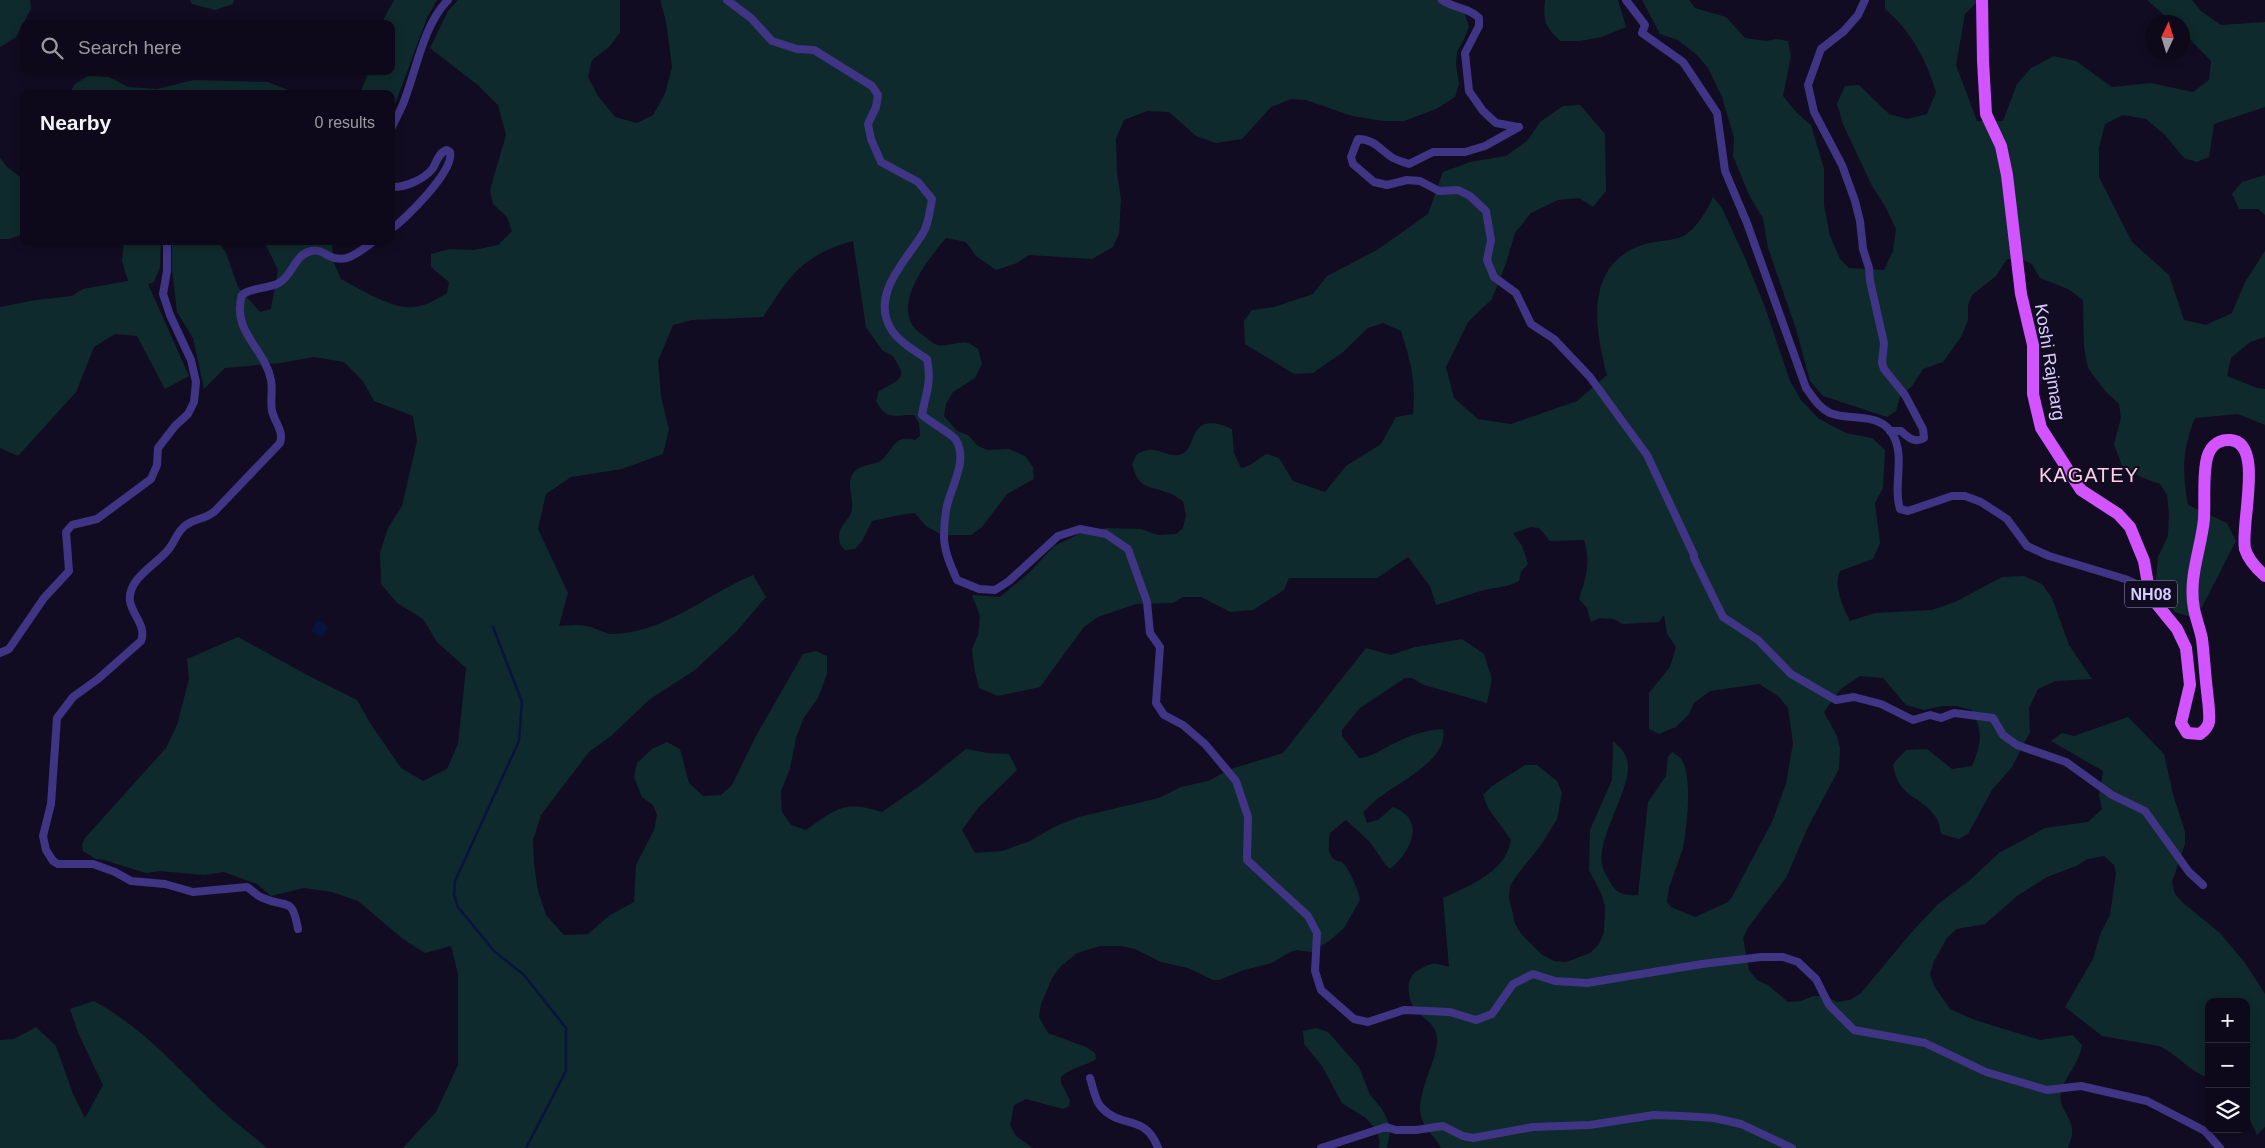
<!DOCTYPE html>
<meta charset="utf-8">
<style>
body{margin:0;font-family:Helvetica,sans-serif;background:#1c1727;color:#f1f3f6}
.controls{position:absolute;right:15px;bottom:15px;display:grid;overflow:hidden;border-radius:10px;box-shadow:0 2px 8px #0003}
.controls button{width:45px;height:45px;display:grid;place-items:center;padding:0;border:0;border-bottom:1px solid #2e2a39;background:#0e091a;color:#f1f3f6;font:25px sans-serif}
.compass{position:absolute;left:2145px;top:15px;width:45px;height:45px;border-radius:50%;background:#0e091a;box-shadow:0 2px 8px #0003;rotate:4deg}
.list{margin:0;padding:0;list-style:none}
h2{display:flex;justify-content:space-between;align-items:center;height:65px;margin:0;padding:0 20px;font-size:21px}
h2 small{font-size:16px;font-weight:400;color:#9b9aa2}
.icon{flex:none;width:28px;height:28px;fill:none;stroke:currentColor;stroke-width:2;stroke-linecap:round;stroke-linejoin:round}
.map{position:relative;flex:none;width:2265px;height:1148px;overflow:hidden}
.search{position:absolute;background:#0e091a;box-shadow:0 2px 8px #0003;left:20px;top:20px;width:375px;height:55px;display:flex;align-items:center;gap:12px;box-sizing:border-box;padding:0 18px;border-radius:10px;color:#9b9aa2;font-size:19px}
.panel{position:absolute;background:#0e091a;box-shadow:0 2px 8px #0003;left:20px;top:90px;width:375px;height:155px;border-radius:10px}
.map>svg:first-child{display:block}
.green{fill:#0f2a2c}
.water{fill:#061540}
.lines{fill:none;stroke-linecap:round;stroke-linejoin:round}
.stream{stroke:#061540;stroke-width:2.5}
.minor{stroke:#403484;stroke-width:8}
.primary{stroke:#d254ff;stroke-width:12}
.labels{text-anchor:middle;stroke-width:4;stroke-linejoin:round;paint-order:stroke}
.shield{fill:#120c22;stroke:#9d93bd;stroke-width:1}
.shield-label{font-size:16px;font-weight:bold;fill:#d8cdff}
.street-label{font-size:18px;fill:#d8cdff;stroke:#120c22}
.quarter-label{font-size:20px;letter-spacing:1px;fill:#ffcfe8;stroke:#120c22}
</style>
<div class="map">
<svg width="2265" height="1148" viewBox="0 0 2265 1148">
<rect width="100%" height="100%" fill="#120c22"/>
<g class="green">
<path d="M 0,0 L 30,0 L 31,9 L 16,37 L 0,47 Z"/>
<path d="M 190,0 L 234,0 L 233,4 L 215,10 L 192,4 Z"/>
<path d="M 394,0 L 437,0 L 427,18 L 391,115 L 391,94 L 349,94 L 361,91 L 369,71 L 391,71 L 391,24 L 381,24 Z"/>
<path d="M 458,0 L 620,0 L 620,33 L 609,47 L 592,60 L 588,77 L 598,96 L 615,117 L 637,123 L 653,115 L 665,94 L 672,67 L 666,21 L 660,0 L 1439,0 L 1465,14 L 1469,27 L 1464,39 L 1457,52 L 1456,65 L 1459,84 L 1455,97 L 1436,109 L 1404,121 L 1384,121 L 1352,116 L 1306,100 L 1291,99 L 1271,107 L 1242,139 L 1216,143 L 1196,136 L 1169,112 L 1147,111 L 1124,120 L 1116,139 L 1117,173 L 1121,199 L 1119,234 L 1113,247 L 1092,259 L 1029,255 L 1017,263 L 996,270 L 976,256 L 966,242 L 946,238 C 928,259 887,310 921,334 C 926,337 932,343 937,345 C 947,347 958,341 968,343 C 971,344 975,347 978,349 L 982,364 L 975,378 L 953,392 L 946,404 L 944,416 L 957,431 L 968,435 L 978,446 L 987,450 L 1009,449 L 1025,456 L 1033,467 L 1034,479 L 1007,494 L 982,527 L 971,535 L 942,535 L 926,526 L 915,513 C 900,514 887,518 872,521 L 862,541 L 855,549 L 845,550 C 841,546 839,543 839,537 C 839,526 847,522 851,513 C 856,499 844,484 854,472 C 860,465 871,465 879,462 C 888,457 891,444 900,440 C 905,438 910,439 915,440 L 920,436 L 919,423 L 914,415 C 895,414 887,422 876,401 L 879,391 L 897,381 L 901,376 L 901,370 L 893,356 L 882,350 L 866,327 L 853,241 C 802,255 790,276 763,317 L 692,320 L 673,325 L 658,361 L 661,396 L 669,430 L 663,454 L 622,469 L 571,477 L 546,494 L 538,529 L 568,593 L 559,626 C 567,626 577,624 586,626 C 594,627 603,633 611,634 C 663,634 707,594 753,575 L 766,597 L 736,632 L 695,670 L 650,699 L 611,736 L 589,752 L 541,815 L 533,840 L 534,865 L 538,891 L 546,915 L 564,935 L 588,934 L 610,915 L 634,902 L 636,865 L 654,830 L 657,815 L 653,805 L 642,797 L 634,777 L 637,763 L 652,749 L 667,742 L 680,749 L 689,783 L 703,796 L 721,795 L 732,785 L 756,736 L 803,654 L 816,651 L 827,656 L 827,674 L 818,698 L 803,719 L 796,738 L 790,769 L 781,791 L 782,812 L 791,825 L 806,830 C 837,808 844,800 882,812 L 925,782 L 966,749 L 987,753 L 1009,754 L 1017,770 L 978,808 L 962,830 L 975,853 L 1002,851 L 1030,841 L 1054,827 L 1079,817 L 1159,798 L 1181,787 L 1208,781 L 1231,769 L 1283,753 L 1366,648 L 1391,655 L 1415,647 L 1462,639 L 1484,654 L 1492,679 L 1487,703 L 1424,685 L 1412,678 L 1405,678 L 1360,708 L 1342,730 L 1342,736 L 1359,758 C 1371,758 1383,748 1395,743 C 1410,735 1427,730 1443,729 C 1449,758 1403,780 1384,794 C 1376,799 1370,806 1363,812 L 1367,823 L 1378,820 L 1393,807 C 1427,820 1411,852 1390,869 L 1385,864 L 1370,842 L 1346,820 L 1330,833 C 1329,842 1326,854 1335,860 C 1337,861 1341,861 1343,863 C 1348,867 1360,893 1360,900 L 1344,928 L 1329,941 L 1311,952 L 1297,950 L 1290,952 L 1272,963 L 1244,970 L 1219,980 L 1213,980 L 1188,968 L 1161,962 L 1135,949 L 1121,946 L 1100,946 L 1077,953 L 1060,967 L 1052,978 L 1041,1004 L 1039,1017 L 1048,1033 L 1086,1047 L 1095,1053 L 1096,1059 C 1086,1066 1069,1068 1061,1077 L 1061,1083 L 1070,1100 L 1069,1106 L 1063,1109 L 1026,1099 L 1014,1105 L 1010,1125 L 1016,1136 L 1033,1148 L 403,1148 L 436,1112 L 458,1065 L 458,974 L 451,946 L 425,953 L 403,939 L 358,901 L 332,892 L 304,888 L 271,896 L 257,884 L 224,872 L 204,875 L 160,871 L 146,873 L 104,860 L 96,859 L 83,851 L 82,845 L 85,838 L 166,748 L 177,725 L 189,679 L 187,659 L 238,637 L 309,676 L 357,700 L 370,723 L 401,768 L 423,781 L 447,769 L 458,744 L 466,668 L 437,642 L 423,619 L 397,603 L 381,584 L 380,553 L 388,528 L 402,506 L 417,441 L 413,416 L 374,401 L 363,381 L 344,362 L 314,357 L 280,363 L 225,368 L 204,389 L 193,338 L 177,312 L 172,270 L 172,241 L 218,241 L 226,253 L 238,287 L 260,312 L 271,309 L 278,270 L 264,241 L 332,241 L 333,261 L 341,279 C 360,289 393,310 414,307 C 426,306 437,299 447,293 L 449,282 L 431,267 L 431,254 L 450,249 L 474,250 L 498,245 L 512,231 L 507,217 L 493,204 L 490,190 L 506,135 L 498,105 L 479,86 L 430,48 L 448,11 Z"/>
<path d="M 1545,0 L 1618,0 L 1626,27 L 1602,37 L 1580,41 L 1560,41 C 1545,26 1543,21 1545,0 Z"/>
<path d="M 1642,0 L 1689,0 L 1695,8 L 1726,17 L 1745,38 L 1766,41 L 1776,39 L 1788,41 L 1791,56 L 1783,96 L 1797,113 L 1811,125 L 1824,169 L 1824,205 L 1830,236 L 1840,259 L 1849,268 L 1884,270 L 1893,251 L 1896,229 L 1885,206 L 1872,186 L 1843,124 L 1837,104 L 1845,86 L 1859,85 L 1889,114 L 1907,119 L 1927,114 L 1936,92 C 1926,59 1911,31 1885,9 L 1885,0 L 1979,0 L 1965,14 L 1956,65 L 1977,121 L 2003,121 L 2017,84 L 2031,68 L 2054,56 L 2076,61 L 2112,87 L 2151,83 L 2193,92 L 2209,80 L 2211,61 L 2183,32 L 2182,22 L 2172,22 L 2147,0 L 2192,0 L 2201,11 L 2221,25 L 2265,22 L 2265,107 L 2214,124 L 2209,157 L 2197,162 L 2184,158 L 2165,135 L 2146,119 L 2123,115 L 2105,124 L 2099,148 L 2099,177 L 2132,242 L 2169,275 L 2184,320 L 2206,325 L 2232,313 L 2245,282 L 2265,251 L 2265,337 L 2250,342 L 2231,358 L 2227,376 L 2257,388 L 2265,389 L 2265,425 L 2238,414 L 2195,418 C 2182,450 2182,472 2188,505 L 2227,523 L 2236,541 L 2201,609 L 2191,617 L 2175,612 L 2163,597 L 2156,580 L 2158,557 L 2168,536 L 2169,514 L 2167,495 L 2160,484 L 2143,478 L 2122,466 L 2114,444 L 2121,418 L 2119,404 L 2106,392 L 2088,368 L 2084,347 L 2083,300 L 2068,289 L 2040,278 L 2032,264 L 2023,260 L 2007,259 L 1996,276 L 1972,295 L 1968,306 L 1968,320 L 1961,337 L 1943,362 L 1923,369 L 1912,386 L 1900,397 L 1896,411 L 1887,417 L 1823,396 L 1810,381 L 1796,329 L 1768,248 L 1763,218 L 1750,197 L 1733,156 L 1734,138 L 1722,97 L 1708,68 L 1697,55 L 1678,40 L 1660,34 Z"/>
<path d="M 88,76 L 109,77 L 128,87 L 157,89 L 193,80 L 268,82 L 296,93 L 307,94 L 69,94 L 75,84 Z"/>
<path d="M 1580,105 L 1605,134 L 1606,191 L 1593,207 L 1579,198 L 1558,200 L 1531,213 L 1515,233 L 1506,263 L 1492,299 L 1468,322 L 1446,367 L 1454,398 L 1478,419 L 1511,424 L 1577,401 L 1607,375 C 1594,327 1584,263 1645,244 C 1656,241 1668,241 1679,238 C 1694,233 1707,211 1713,197 L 1722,208 L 1745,258 L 1765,307 L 1790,381 L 1801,400 L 1819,419 L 1846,433 L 1872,438 L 1885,450 L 1883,488 L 1875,503 L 1880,543 L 1873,559 L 1840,571 C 1833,586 1843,607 1850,621 L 1875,613 L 1932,610 L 1955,602 L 2002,577 L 2024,576 L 2042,584 L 2052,598 L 2069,645 L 2092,679 L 2056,681 L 2038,689 L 2029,708 L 2030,732 L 2012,767 L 1992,790 L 1968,834 L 1959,839 L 1941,834 C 1940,829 1939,823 1937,819 C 1922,794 1898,800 1893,764 L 1906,750 L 1927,749 L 1952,769 L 1972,766 C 1982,741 1983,734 1972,710 L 1956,706 L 1942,706 L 1924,710 L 1906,705 L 1883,678 L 1860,676 L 1841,689 L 1824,712 L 1837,736 L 1840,748 L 1839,769 L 1808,827 L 1786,878 L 1749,926 L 1743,938 L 1749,970 L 1757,980 L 1768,985 L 1788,1002 L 1801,1001 L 1813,996 L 1825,996 L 1837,1002 L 1850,1000 L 1861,993 L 1910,934 L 1938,904 L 1970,880 L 1999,853 L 2045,828 L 2088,822 L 2102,809 L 2099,796 L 2103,771 L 2051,741 L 2062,733 L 2074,736 L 2128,717 L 2164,754 L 2173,794 L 2185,832 L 2185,844 L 2172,882 L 2175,894 L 2183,903 L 2220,933 L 2245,963 L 2265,994 L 2265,1127 L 2257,1135 L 2246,1112 L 2246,1002 L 2209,1002 L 2209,1078 C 2189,1071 2177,1054 2159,1046 L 2102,1036 L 2065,1007 L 2093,959 L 2101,932 L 2110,915 L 2116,873 L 2114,865 L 2104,856 L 2088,859 L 2076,866 L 2047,877 L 2017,896 L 1985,924 L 1957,929 L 1947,938 L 1934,961 L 1930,974 L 1934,986 L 1950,1009 L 1975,1020 L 2040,1040 L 2073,1035 L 2082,1045 C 2079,1065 2066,1074 2061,1092 C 2057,1107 2071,1115 2072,1129 C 2073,1135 2070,1142 2068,1148 L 1441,1148 C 1436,1138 1426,1130 1422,1119 C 1413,1097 1439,1059 1437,1038 C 1436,1021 1419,1018 1413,1006 C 1407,994 1406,978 1417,971 C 1432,962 1432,962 1449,967 L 1443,898 C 1469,886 1506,872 1511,840 L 1488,808 L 1483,795 L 1492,786 L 1525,765 L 1537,765 L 1557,781 L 1562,793 L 1557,819 L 1541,845 L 1517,875 L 1510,886 L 1509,898 L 1515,924 L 1522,935 L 1541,954 L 1554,961 L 1566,962 L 1590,953 L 1599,944 L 1604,932 L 1605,906 L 1601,893 L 1589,870 L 1590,830 L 1612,780 L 1613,741 C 1622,749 1628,755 1628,767 C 1628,795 1594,843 1603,868 C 1604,873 1608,877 1610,882 C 1617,894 1624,896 1638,895 L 1648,802 L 1666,776 L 1668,757 L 1672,752 C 1677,755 1681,757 1683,762 C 1692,782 1687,822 1684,843 C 1680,863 1668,881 1667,902 L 1671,907 L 1695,917 L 1728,902 L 1732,897 L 1772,822 L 1786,784 L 1793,743 L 1788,708 L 1778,696 L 1759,684 L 1710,691 L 1694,703 L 1689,714 L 1676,727 L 1659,734 L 1649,729 L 1649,693 L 1670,667 L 1676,647 L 1667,634 L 1664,615 L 1659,622 L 1622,624 L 1614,619 L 1600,618 L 1591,622 L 1587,608 L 1579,599 C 1586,577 1591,563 1584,540 L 1550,541 L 1539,528 L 1531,527 L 1513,533 L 1522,546 L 1528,564 L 1521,572 L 1519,581 C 1506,588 1494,587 1481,591 C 1466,595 1452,601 1436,605 L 1430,586 L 1408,557 L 1377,578 L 1289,578 L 1284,590 L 1253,610 L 1230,612 L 1201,597 L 1183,597 L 1173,603 L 1136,604 L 1098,617 L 1084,627 L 1040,687 L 998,696 L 979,688 L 974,667 L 972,649 L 978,635 L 980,616 L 972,595 L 1000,597 L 1030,572 L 1054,546 L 1081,533 L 1107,528 L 1141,529 L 1158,535 L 1176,534 L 1183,528 L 1186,515 L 1183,501 C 1179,499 1174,495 1169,493 C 1148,485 1139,490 1132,464 L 1137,454 C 1140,453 1145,450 1148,450 C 1159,448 1170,459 1182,454 C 1198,448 1187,409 1232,429 L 1234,453 L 1241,468 C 1253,466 1257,458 1267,454 L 1279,458 L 1293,481 L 1325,492 L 1346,466 L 1381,444 L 1396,417 L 1413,414 C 1416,381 1411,362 1401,331 L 1383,323 L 1368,328 L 1343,352 L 1313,373 L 1294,374 L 1245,344 L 1244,321 L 1252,310 L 1274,307 L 1313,294 L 1327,276 L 1377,250 L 1428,214 L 1443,172 L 1470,162 L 1506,156 L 1528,140 L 1540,122 L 1563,106 Z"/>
<path d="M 0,158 L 7,167 L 24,180 L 24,234 L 9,239 L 0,239 Z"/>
<path d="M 2265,175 L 2265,215 L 2258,209 L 2239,209 L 2232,194 L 2242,182 Z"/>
<path d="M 124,241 L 161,241 L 160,267 L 154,282 L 148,284 L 189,376 L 165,389 L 137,336 L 115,334 L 94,347 L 76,392 L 18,456 L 0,448 L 0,307 L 36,300 L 72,296 L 83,289 L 128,281 L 122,261 Z"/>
<path d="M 94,1001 C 142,1027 178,1068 217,1106 C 233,1121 251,1134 267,1148 L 0,1148 L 0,1040 L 14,1039 L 36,1027 L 56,1046 L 73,1094 L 85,1118 L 103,1085 L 79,1035 L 70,1009 Z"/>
<path d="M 1316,1028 L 1328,1032 L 1359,1067 L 1370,1095 L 1382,1109 L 1391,1127 L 1387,1148 L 1379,1148 L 1380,1142 L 1376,1129 L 1366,1118 L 1342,1103 L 1322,1066 L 1304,1044 L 1303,1031 Z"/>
</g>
<path class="water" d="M 317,620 L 328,626 L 322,637 L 311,631 Z"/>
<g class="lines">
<path class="stream" d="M 493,627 L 522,702 L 519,741 L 455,881 L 454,895 L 458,907 L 494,951 L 524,975 L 566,1028 L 566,1071 L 526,1148"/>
<g class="minor">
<path d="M 727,0 L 751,18 L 772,41 L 797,49 L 814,50 L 872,86 L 878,95 L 876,107 L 868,124 L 871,139 L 881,162 L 918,182 L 932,199 C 930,210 929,223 923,233 C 906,261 870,294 891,329 C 899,342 915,351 927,359 C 932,383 926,392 922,415 C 929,421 953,435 956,440 C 968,461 952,484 947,506 C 945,515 944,526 944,536 C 944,552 951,566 957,580 L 979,589 L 995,590 L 1009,581 L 1058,536 L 1080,529 L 1106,534 L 1128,549 L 1147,602 L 1150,633 L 1160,647 L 1156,703 L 1164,715 L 1183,725 L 1205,744 L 1236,781 L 1248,817 L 1247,860 L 1308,916 L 1317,933 L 1315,971 L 1321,990 L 1354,1019 L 1368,1022 L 1404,1010 L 1450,1012 L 1476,1020 L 1492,1014 L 1513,984 L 1533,974 L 1555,981 L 1587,983 L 1702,964 L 1761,957 L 1783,957 L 1798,962 L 1816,979 L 1829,1005 L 1854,1030 L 1925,1043 L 1986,1072 L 2047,1090 L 2081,1086 L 2147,1101 L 2205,1131 L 2220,1148"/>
<path d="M 1442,0 C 1453,8 1470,8 1479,18 L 1479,26 L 1465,53 L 1469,91 L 1483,111 L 1496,123 L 1518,127"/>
<path d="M 1626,0 L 1645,25 L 1642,33 L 1683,62 L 1717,113 L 1725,171 L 1747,223 L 1806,388 C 1813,397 1819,408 1830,413 C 1852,422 1883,410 1895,439 C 1904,461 1893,487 1900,509 L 1908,511 L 1952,496 L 1965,496 L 1981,502 L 2007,519 L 2027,546 L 2049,556 L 2125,579 L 2149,590"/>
<path d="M 1865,0 L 1858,15 L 1844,31 L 1821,49 L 1808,85 L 1814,112 L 1842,165 L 1855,201 L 1860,221 L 1863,249 L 1869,268 L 1870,281 L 1884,343 L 1882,363 L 1884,369 L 1905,395 L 1923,429 L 1924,438 C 1915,444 1908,437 1901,431 L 1890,431"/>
<path d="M 1519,127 L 1485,146 L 1465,152 L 1433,152 L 1409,164 C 1403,162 1395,160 1390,156 C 1379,148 1373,139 1358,139 L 1351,157 L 1353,164 L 1374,182 L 1387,185 L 1407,180 L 1420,181 L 1439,191 L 1458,190 L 1470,196 L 1486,211 L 1491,240 L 1487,260 L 1494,277 L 1516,293 L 1531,324 L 1554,339 L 1590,377 L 1647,455 L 1694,555 L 1694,558 L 1723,617 L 1758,640 L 1791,674 L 1836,700 L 1854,697 L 1881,704 L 1913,720 L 1930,715 L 1941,718 L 1954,713 L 1993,718 L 2003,735 L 2017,745 L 2066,762 L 2112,795 L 2145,811 L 2189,872 L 2203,885"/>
<path d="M 391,129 C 395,121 399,113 403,104 C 416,72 423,25 448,0"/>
<path d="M 391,187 C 405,188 425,179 433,168 C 437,161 439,152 447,150 L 450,152 C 455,170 406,219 391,229"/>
<path d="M 0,653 L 9,649 L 44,598 L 69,571 L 66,532 L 72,525 L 97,519 L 151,479 L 157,465 L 158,448 L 175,426 L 188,414 L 194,402 L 196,382 L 191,360 L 170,315 L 163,294 L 167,271 L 167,241"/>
<path d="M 298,929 C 292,895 287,909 263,898 C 257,896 252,890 247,887 L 193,892 L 165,884 L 131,881 L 115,872 L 93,864 L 58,864 L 53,861 L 46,850 L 43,836 L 51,804 L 57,718 L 73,697 L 98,679 L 141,641 C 147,626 132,615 130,601 C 127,579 157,564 168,550 C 175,542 177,531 186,525 C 196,518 203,520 214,512 L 280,443 C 284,431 275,423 272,411 C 270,401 273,390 271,380 C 265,348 231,332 242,295 C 252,287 268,289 279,283 C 293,275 295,254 311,251 C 319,249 323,253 329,256 C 346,265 360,251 374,241"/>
<path d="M 1090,1078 C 1093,1087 1095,1101 1101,1107 C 1122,1130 1145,1113 1158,1148"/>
<path d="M 1321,1148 L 1386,1127 L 1396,1130 L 1416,1130 L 1443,1126 L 1463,1136 L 1473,1138 L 1533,1127 L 1590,1125 L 1654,1115 L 1683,1116 L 1714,1118 L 1741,1124 L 1792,1148"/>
</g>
<path class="primary" d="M 1982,0 L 1983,61 L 1986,114 L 2001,146 L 2007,175 L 2021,294 L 2033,345 L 2033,394 L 2041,428 L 2081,490 L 2118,514 L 2130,527 L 2144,561 L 2149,590 L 2155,602 L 2177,629 L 2186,648 L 2190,685 L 2181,723 L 2187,733 L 2200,734 C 2204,731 2208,727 2209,722 C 2210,712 2208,701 2207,691 C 2205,674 2204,656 2202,639 C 2200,629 2196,619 2194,609 C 2188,577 2201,550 2204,519 C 2205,500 2203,482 2206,463 C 2208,449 2216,439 2230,440 C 2265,442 2240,524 2245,549 C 2248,559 2257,569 2265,576"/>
</g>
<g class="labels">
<rect class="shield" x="2125" y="580.5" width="52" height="27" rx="4"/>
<g class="shield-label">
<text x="2151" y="600">NH08</text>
</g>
<g class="street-label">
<text transform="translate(2050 362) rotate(81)" y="6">Koshi Rajmarg</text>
</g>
<g class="quarter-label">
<text x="2089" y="482">KAGATEY</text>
</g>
</g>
</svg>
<div class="controls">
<button>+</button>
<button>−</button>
<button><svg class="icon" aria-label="layers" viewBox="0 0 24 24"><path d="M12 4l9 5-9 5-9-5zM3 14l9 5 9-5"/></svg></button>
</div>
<svg class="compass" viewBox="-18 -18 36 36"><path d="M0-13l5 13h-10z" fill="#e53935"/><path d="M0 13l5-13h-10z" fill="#9b9aa2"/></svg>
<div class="search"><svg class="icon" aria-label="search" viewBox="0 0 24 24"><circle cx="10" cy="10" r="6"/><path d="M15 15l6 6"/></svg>Search here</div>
<section class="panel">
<h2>Nearby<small>0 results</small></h2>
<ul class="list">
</ul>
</section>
</div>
